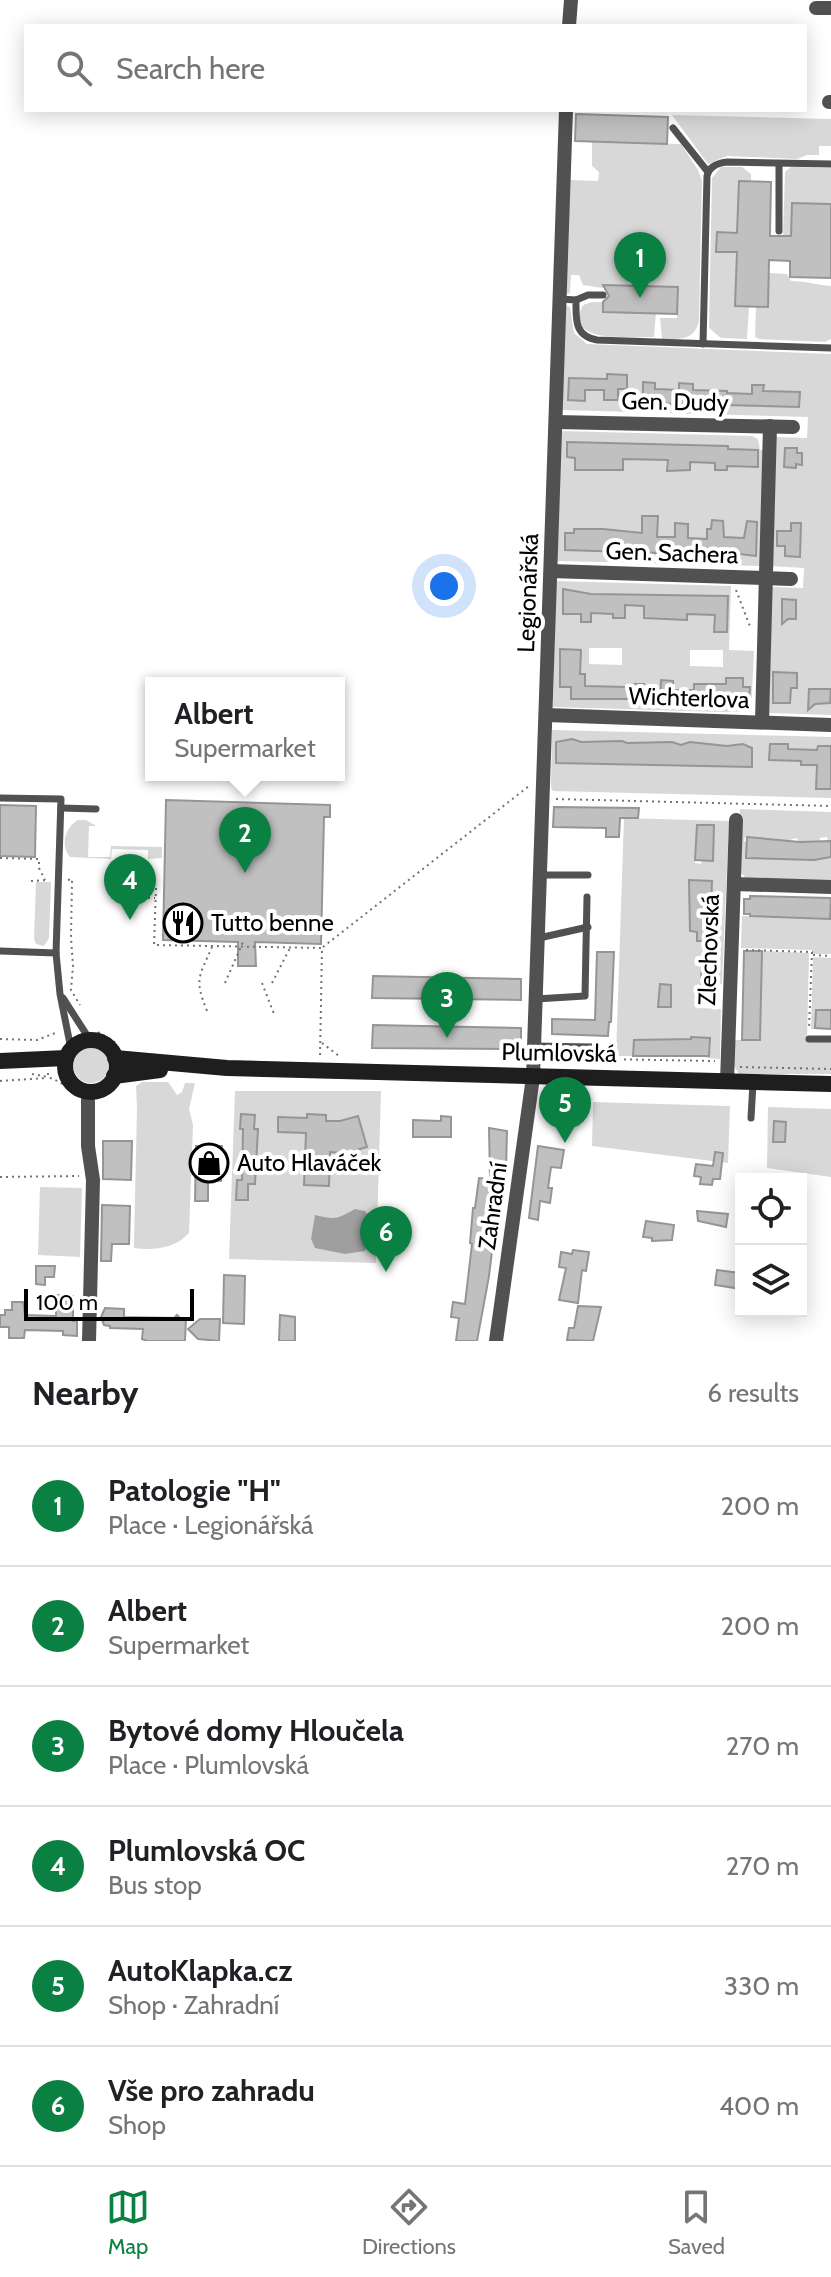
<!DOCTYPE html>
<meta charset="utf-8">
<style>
body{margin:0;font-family:Cabin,sans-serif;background:#f2f2f2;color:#202124}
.controls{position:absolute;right:24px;bottom:24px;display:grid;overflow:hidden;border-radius:0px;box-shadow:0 4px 20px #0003}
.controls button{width:72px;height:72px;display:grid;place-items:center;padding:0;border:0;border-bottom:2px solid #e0e0e0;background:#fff;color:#202124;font:40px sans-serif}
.scale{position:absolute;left:24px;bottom:20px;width:170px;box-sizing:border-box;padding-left:8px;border:4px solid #000;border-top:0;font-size:22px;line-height:28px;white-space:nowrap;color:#000;-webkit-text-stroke:6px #fff;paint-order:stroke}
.you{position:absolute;left:444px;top:586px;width:28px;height:28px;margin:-20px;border:6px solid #fff;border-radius:50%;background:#1a73e8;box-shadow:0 0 0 12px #1a73e833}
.badge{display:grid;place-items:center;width:52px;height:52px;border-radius:50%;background:#0b8043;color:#fff;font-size:26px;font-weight:700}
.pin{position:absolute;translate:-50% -66px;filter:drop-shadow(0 2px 4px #0008)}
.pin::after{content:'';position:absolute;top:42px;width:28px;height:24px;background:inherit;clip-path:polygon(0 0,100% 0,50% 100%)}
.popup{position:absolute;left:145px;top:677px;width:200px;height:104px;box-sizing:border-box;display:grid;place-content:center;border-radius:0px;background:#fff;filter:drop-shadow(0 2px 6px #0005);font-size:26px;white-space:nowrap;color:#757577}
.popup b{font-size:30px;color:#202124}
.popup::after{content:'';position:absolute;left:50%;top:100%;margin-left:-16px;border:16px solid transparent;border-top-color:#fff}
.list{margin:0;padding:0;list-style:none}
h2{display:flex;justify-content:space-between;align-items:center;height:104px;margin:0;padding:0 32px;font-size:34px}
h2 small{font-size:26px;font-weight:400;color:#757577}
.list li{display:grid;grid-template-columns:52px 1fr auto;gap:24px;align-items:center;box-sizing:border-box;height:120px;padding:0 32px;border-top:2px solid #e0e0e0}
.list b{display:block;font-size:30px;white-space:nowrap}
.list p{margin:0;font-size:26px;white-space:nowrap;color:#757577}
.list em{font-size:26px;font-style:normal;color:#757577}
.icon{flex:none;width:44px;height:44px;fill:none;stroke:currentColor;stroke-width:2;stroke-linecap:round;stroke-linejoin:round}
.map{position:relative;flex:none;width:831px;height:1341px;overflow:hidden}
.search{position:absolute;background:#fff;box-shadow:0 4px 20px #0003;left:24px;right:24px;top:24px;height:88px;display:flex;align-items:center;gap:20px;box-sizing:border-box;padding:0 28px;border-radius:0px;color:#757577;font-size:30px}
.sheet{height:824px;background:#fff}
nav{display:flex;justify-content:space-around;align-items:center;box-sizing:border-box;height:112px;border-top:2px solid #e0e0e0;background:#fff;font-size:22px;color:#757577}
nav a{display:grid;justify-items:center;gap:4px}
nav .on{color:#0b8043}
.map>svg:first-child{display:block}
.green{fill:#d8d8d8;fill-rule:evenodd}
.water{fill:#9f9f9f}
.building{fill:#c0c0c0;stroke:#959595;stroke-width:2}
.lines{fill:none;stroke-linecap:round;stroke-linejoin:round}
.path{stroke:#737373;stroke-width:2;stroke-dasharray:2 4;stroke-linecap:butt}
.lane{stroke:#515151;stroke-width:7}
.street{stroke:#515151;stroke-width:14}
.secondary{stroke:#1e1e1e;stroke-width:16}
.labels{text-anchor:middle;stroke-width:8;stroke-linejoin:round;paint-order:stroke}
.street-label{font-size:24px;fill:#000;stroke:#fff}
.poi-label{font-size:24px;fill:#000;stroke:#fff;text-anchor:start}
</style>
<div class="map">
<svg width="831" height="1341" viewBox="0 0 831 1341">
<rect width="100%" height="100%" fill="#fff"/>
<g class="green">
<path d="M 672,115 L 831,119 L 831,146 L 819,146 L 819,155 L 807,155 L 797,159 L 727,156 L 708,164 Z"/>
<path d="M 592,142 L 681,144 L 698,170 L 702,181 L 699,322 C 693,341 680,339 662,339 L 660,318 L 677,318 L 677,287 L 604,285 L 603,288 L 583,285 L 579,275 L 571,275 L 570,293 L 564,295 L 568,164 L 571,168 L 571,180 L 598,181 L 599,172 L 592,166 Z"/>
<path d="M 721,167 L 742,167 L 751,174 L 751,182 L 739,182 L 737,233 L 717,233 L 716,251 L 733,252 L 737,249 L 735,306 L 749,306 L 747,339 L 721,338 L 709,328 L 712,178 Z"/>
<path d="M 791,167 L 831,168 L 831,204 L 791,236 L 783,236 L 785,172 Z"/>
<path d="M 769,273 L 787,274 L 791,281 C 805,281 817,285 831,286 L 831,339 L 825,342 L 759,339 L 755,337 L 756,307 L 768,307 Z"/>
<path d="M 592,302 L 603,302 L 603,312 L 656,313 L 654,337 C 632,336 563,345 583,305 Z"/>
<path d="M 564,305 L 570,307 L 574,333 L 587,344 L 831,354 L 831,715 L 769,713 L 772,587 L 803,588 L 804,568 L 770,566 L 776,437 L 807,438 L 808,417 L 561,410 Z"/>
<path d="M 561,431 L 752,436 L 758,439 L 760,450 L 765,450 L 762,566 L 557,561 Z"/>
<path d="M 556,581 L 731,586 L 729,650 L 754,651 L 751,711 L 722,712 L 553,707 ZM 589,648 L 622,648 L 622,665 L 589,664 ZM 723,650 L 723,667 L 690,666 L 690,650 Z"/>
<path d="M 552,730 L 831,737 L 831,798 L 553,791 L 551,788 Z"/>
<path d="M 740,809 L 831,812 L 831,841 L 828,841 L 827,837 L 820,838 L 819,842 L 800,842 L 796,838 L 786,841 L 745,837 L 744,841 L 747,842 L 747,858 L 831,857 L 831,884 L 749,881 L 738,870 Z"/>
<path d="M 624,818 L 729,821 L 722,984 L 717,983 L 718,959 L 702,959 L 704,982 L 700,983 L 699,1008 L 721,1009 L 720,1059 L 706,1058 L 709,1056 L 711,1045 L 691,1040 L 634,1040 L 633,1056 L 616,1056 ZM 697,825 L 714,825 L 701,864 L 695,863 Z"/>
<path d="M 78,820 L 86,820 L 96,826 L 89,826 L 88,857 L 110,857 L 111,846 L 162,847 L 162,858 L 148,859 L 148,850 L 112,849 L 111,859 L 70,857 C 60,846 65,827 78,820 Z"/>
<path d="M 36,882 L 51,882 L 49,938 L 44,946 L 36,944 L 34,939 Z"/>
<path d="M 742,916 L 831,919 L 831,954 L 813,954 L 812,950 L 741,948 Z"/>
<path d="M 762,951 L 809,953 L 807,1041 L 831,1042 L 831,1074 L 739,1074 L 733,1064 L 734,1040 L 760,1040 Z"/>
<path d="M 813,957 L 831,958 L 831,1010 L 816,1010 L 815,1029 L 811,1029 Z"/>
<circle cx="91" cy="1065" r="18"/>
<path d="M 142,1082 L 168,1082 L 177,1095 L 182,1092 L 185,1083 L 195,1083 L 189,1109 L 193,1125 L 189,1233 C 176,1248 153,1251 134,1248 L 134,1244 L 137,1107 L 136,1086 Z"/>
<path d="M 235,1091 L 381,1091 L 376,1263 L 229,1259 Z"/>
<path d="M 593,1102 L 730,1106 L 728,1163 L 592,1146 Z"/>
<path d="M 768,1107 L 831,1109 L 831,1177 L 767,1168 Z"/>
<path d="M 40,1187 L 82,1188 L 80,1257 L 38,1255 Z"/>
</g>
<path class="water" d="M 355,1209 L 365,1211 C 374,1224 373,1237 365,1251 L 345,1254 L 315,1248 L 311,1239 L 315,1215 C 336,1220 337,1219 355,1209 Z"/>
<g class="building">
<path d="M 576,114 L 668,117 L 667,144 L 575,141 Z"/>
<path d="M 739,181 L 771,182 L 770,236 L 791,236 L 792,203 L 831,204 L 831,278 L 790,277 L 790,261 L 769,260 L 768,307 L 735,306 L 737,252 L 716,252 L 717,232 L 737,233 Z"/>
<path d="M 603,285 L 678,287 L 677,314 L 603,312 L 603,302 L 609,296 Z"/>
<path d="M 607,374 L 627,375 L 627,389 L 618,389 L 618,400 L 604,400 L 604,390 L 585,390 L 585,401 L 568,400 L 569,378 L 607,379 Z"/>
<path d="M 643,382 L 655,383 L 655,389 L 679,390 L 679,383 L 693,384 L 693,390 L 727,391 L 727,393 L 752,394 L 752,385 L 764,385 L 763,391 L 800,392 L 799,407 L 643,403 Z"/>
<path d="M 567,442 L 728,446 L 728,449 L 758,450 L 758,467 L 727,466 L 727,470 L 715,470 L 715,463 L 690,462 L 690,470 L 667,471 L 668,460 L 623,459 L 623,470 L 575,470 L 575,458 L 567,457 Z"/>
<path d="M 785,448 L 797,448 L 797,453 L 802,453 L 802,465 L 796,464 L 796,468 L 784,467 Z"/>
<path d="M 642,516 L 658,516 L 657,537 L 675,537 L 675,523 L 688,524 L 688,538 L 707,539 L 707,529 L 711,529 L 712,520 L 723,521 L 724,537 L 744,538 L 747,521 L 757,522 L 756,556 L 722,552 L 722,555 L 565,550 L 565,533 L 574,533 L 574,529 L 603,529 L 642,533 Z"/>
<path d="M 791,523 L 801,523 L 800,557 L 785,556 L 785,546 L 777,546 L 777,531 L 791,531 Z"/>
<path d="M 563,589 L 591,594 L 728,596 L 727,632 L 714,632 L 715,615 L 687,614 L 687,620 L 644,618 L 644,606 L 625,605 L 625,618 L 613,618 L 613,614 L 591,613 L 591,622 L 581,622 L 581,614 L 563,614 Z"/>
<path d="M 782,599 L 796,600 L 796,619 L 788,619 L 782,624 Z"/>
<path d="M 560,649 L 581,650 L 580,674 L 585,674 L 585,686 L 627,687 L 628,684 L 644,684 L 644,699 L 571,699 L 571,687 L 560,687 Z"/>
<path d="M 773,672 L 797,673 L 797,688 L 791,688 L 790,703 L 773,703 Z"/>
<path d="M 726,678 L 743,678 L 743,687 L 750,687 L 749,700 L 740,699 L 740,704 L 660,702 L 661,680 L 673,681 L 673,690 L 694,690 L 694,684 L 726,684 Z"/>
<path d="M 809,689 L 831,689 L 830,703 L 815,704 L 808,710 Z"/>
<path d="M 572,739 L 581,742 L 622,741 L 627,743 L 672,742 L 681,745 L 690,742 L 727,746 L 743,744 L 752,748 L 752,767 L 556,763 L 556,742 Z"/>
<path d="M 770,744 L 788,744 L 788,749 L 817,750 L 818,746 L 831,746 L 831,789 L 816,789 L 817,765 L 801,765 L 801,761 L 769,760 Z"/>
<path d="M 166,800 L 330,805 L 330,817 L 324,817 L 321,944 L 255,942 L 256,966 L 238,966 L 238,942 L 163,940 Z"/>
<path d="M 0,805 L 36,806 L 35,857 L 0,856 Z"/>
<path d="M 554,807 L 639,808 L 638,818 L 620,818 L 619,837 L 606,837 L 606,828 L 553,827 Z"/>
<path d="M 697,825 L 714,825 L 713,861 L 695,860 Z"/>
<path d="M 747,837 L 800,842 L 831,841 L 831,857 L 814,860 L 746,858 Z"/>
<path d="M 689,880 L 712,881 L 710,941 L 697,941 L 697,932 L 690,931 Z"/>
<path d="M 750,896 L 831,898 L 830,919 L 750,916 L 750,914 L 744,914 L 744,899 L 750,899 Z"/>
<path d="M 744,951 L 762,951 L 760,1040 L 742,1040 Z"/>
<path d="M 597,952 L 614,952 L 611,1022 L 609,1022 L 608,1036 L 552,1034 L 552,1019 L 595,1020 Z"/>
<path d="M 702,959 L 718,959 L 717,1003 L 700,1003 Z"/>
<path d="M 373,976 L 521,979 L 521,1000 L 372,998 Z"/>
<path d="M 660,984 L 671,985 L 671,1007 L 658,1007 Z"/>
<path d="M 816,1010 L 831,1010 L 831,1029 L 815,1028 Z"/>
<path d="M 373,1025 L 521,1028 L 521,1049 L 372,1048 Z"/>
<path d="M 691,1037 L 710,1038 L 709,1056 L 633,1056 L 634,1040 L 691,1039 Z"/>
<path d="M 241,1114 L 255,1115 L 254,1129 L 258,1129 L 255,1184 L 248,1184 L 248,1200 L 236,1200 L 237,1180 L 242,1180 L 243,1129 L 240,1129 Z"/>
<path d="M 307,1114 L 326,1115 L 326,1121 L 340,1121 L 358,1116 L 367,1147 L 346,1153 L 330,1152 L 329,1186 L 304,1185 L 306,1133 L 278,1132 L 278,1117 L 307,1118 Z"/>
<path d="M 441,1116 L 451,1117 L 451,1137 L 413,1137 L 413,1120 L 441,1121 Z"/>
<path d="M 774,1121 L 786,1122 L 785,1142 L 773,1142 Z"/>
<path d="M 489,1128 L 507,1131 L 506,1169 L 502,1169 L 489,1276 L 477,1341 L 456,1341 L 459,1318 L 451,1317 L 453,1302 L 465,1304 L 472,1244 L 470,1243 L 473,1208 L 475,1208 L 479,1178 L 490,1179 Z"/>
<path d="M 103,1141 L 132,1141 L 131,1180 L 103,1179 Z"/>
<path d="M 196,1146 L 222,1146 L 221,1181 L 208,1180 L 208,1201 L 195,1201 Z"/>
<path d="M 538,1146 L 564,1150 L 561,1168 L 551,1167 L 548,1188 L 552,1188 L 550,1203 L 540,1201 L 538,1220 L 529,1218 Z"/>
<path d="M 715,1152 L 723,1153 L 720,1179 L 713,1179 L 712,1185 L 700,1184 L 701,1177 L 694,1176 L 696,1164 L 713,1166 Z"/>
<path d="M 102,1205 L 130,1206 L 129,1244 L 112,1244 L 111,1261 L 101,1261 Z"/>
<path d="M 697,1211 L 728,1214 L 726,1227 L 698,1221 Z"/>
<path d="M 646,1221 L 674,1225 L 672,1240 L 652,1241 L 652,1238 L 643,1237 Z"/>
<path d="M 573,1250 L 589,1252 L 586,1271 L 582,1270 L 578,1303 L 559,1300 L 566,1268 L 559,1267 L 561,1252 L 572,1254 Z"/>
<path d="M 36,1266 L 55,1266 L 54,1277 L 45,1277 L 45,1285 L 36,1284 Z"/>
<path d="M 717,1270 L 740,1273 L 741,1289 L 715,1285 Z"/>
<path d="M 224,1275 L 245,1276 L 244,1324 L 223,1323 Z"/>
<path d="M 56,1295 L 73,1296 L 73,1321 L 77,1321 L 77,1336 L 63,1335 L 63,1331 L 25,1330 L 24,1338 L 9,1338 L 9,1327 L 0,1327 L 0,1315 L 5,1315 L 5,1310 L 12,1310 L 12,1302 L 23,1302 L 25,1315 L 56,1316 Z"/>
<path d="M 578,1306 L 601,1307 L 593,1341 L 567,1340 L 569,1328 L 574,1328 Z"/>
<path d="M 105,1308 L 124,1309 L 124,1317 L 174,1318 L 177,1315 L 180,1318 L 186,1318 L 185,1341 L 147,1341 L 142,1339 L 143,1329 L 110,1328 L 110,1326 L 104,1325 L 101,1317 Z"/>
<path d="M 280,1315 L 295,1317 L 295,1341 L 279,1341 Z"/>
<path d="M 200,1319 L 220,1319 L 219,1341 L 198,1339 L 188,1329 Z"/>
</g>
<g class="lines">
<g class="path">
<path d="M 736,590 L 751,629"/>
<path d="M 556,799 L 831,806"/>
<path d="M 0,858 L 39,859 L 39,868 L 45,880"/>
<path d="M 68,880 L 72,879 L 71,938 L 73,966 L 71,990 L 80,1005"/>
<path d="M 31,881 L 49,880"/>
<path d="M 156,888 L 154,945 L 322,948 L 320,1057"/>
<path d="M 130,898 L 155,898"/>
<path d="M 323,947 L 529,786"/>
<path d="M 746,950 L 812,952 L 809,1028"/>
<path d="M 813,955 L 831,956"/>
<path d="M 225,983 L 243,942"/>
<path d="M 262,983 L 274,1014"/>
<path d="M 272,983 L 290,948"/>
<path d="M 207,1011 C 194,979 199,977 212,947"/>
<path d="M 98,1032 L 116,1043"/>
<path d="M 0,1039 L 37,1040 L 58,1032"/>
<path d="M 322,1043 L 339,1056"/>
<path d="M 546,1058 L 715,1061"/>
<path d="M 740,1067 L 831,1069"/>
<path d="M 48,1073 L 48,1077 L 60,1082 L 76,1096"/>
<path d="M 32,1074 L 48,1077"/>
<path d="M 0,1081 L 47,1078"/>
<path d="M 102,1097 L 114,1090"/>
<path d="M 0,1177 L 79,1176"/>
</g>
<g class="lane">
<path d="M 673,128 L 708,172"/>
<path d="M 779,231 L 779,164"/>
<path d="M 560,299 L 576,300 C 576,319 574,336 597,340 L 831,348"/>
<path d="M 576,300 L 588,295 L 603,295"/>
<path d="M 703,344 L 707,176 C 709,166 718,163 727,162 L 831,164"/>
<path d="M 0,798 L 61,799 L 56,953 L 60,994 L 71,1049"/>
<path d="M 61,808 L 96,809"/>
<path d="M 541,875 L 588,875"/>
<path d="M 539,938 L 588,927"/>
<path d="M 0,951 L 56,953"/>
<path d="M 63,998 L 90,1040"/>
<path d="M 536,999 L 585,996 L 587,897"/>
<path d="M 809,1039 L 831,1039"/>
<path d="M 534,1046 L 594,1047"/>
<path d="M 751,1118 L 753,1083"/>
</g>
<g class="street">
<path d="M 816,8 L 831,8"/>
<path d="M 569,26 L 571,0"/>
<path d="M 829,102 L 831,102"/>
<path d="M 556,422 L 793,427"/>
<path d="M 551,571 L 791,579"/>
<path d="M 546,715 L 831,725"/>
<path d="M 762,722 L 770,426"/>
<path d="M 734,884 L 831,887"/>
<path d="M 727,1082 L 736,820"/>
<path d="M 88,1091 L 88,1146 L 93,1180 L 89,1341"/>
<path d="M 496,1341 L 533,1077 L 566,110"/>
</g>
<g class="secondary">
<circle cx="91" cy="1066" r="26"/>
<path d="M 115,1058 L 227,1068 L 831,1084"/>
<path d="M 0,1061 L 66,1058"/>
<path d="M 114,1076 L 160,1070"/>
</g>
</g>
<defs>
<g id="restaurant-ring" transform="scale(2)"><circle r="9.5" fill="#fff" stroke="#000" stroke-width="1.5"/><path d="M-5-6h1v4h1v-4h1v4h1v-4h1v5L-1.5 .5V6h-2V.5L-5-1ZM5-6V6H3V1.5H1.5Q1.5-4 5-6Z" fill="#000"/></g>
<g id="shop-ring" transform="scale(2)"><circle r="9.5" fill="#fff" stroke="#000" stroke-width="1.5"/><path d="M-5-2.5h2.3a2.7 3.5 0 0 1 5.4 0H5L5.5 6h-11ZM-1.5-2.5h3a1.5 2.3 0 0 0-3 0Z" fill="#000"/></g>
</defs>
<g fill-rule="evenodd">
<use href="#restaurant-ring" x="183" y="923"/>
<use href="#shop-ring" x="209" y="1163"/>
</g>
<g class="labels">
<g class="street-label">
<text transform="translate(675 402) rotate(1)" y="8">Gen. Dudy</text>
<text transform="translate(672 553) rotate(2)" y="8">Gen. Sachera</text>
<text transform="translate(528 593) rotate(-88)" y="8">Legionářská</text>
<text transform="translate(689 698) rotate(2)" y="8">Wichterlova</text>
<text transform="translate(709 950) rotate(-88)" y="8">Zlechovská</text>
<text transform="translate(559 1053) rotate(1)" y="8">Plumlovská</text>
<text transform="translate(493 1206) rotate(-82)" y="8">Zahradní</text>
</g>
<g class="poi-label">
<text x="211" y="931">Tutto benne</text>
<text x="237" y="1171">Auto Hlaváček</text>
</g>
</g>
</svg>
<div class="controls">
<button><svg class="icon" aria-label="locate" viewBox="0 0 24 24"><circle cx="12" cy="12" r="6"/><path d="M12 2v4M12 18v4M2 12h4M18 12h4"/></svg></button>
<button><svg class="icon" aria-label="layers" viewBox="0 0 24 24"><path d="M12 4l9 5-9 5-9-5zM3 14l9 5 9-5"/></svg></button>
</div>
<div class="scale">100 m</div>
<div class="you"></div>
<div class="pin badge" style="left:640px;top:298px">1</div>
<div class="pin badge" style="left:245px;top:873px">2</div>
<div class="popup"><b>Albert</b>Supermarket</div>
<div class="pin badge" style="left:447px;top:1038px">3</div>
<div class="pin badge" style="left:130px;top:920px">4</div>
<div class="pin badge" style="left:565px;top:1143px">5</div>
<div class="pin badge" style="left:386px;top:1272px">6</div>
<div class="search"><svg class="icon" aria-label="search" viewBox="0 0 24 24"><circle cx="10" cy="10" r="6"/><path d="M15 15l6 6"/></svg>Search here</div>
</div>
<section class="sheet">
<h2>Nearby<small>6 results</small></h2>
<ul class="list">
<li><span class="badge">1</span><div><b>Patologie &quot;H&quot;</b><p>Place · Legionářská</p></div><em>200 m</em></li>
<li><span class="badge">2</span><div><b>Albert</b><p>Supermarket</p></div><em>200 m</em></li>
<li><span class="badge">3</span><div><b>Bytové domy Hloučela</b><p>Place · Plumlovská</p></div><em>270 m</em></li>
<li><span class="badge">4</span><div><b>Plumlovská OC</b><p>Bus stop</p></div><em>270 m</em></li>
<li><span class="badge">5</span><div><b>AutoKlapka.cz</b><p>Shop · Zahradní</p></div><em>330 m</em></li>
<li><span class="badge">6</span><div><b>Vše pro zahradu</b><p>Shop</p></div><em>400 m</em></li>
</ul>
</section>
<nav>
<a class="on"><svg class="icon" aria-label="map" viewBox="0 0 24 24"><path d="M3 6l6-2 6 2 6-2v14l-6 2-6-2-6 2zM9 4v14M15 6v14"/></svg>Map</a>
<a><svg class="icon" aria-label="directions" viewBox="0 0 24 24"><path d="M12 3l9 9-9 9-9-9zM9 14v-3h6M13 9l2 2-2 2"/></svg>Directions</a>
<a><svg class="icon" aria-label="saved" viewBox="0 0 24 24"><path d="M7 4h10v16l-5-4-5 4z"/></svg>Saved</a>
</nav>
